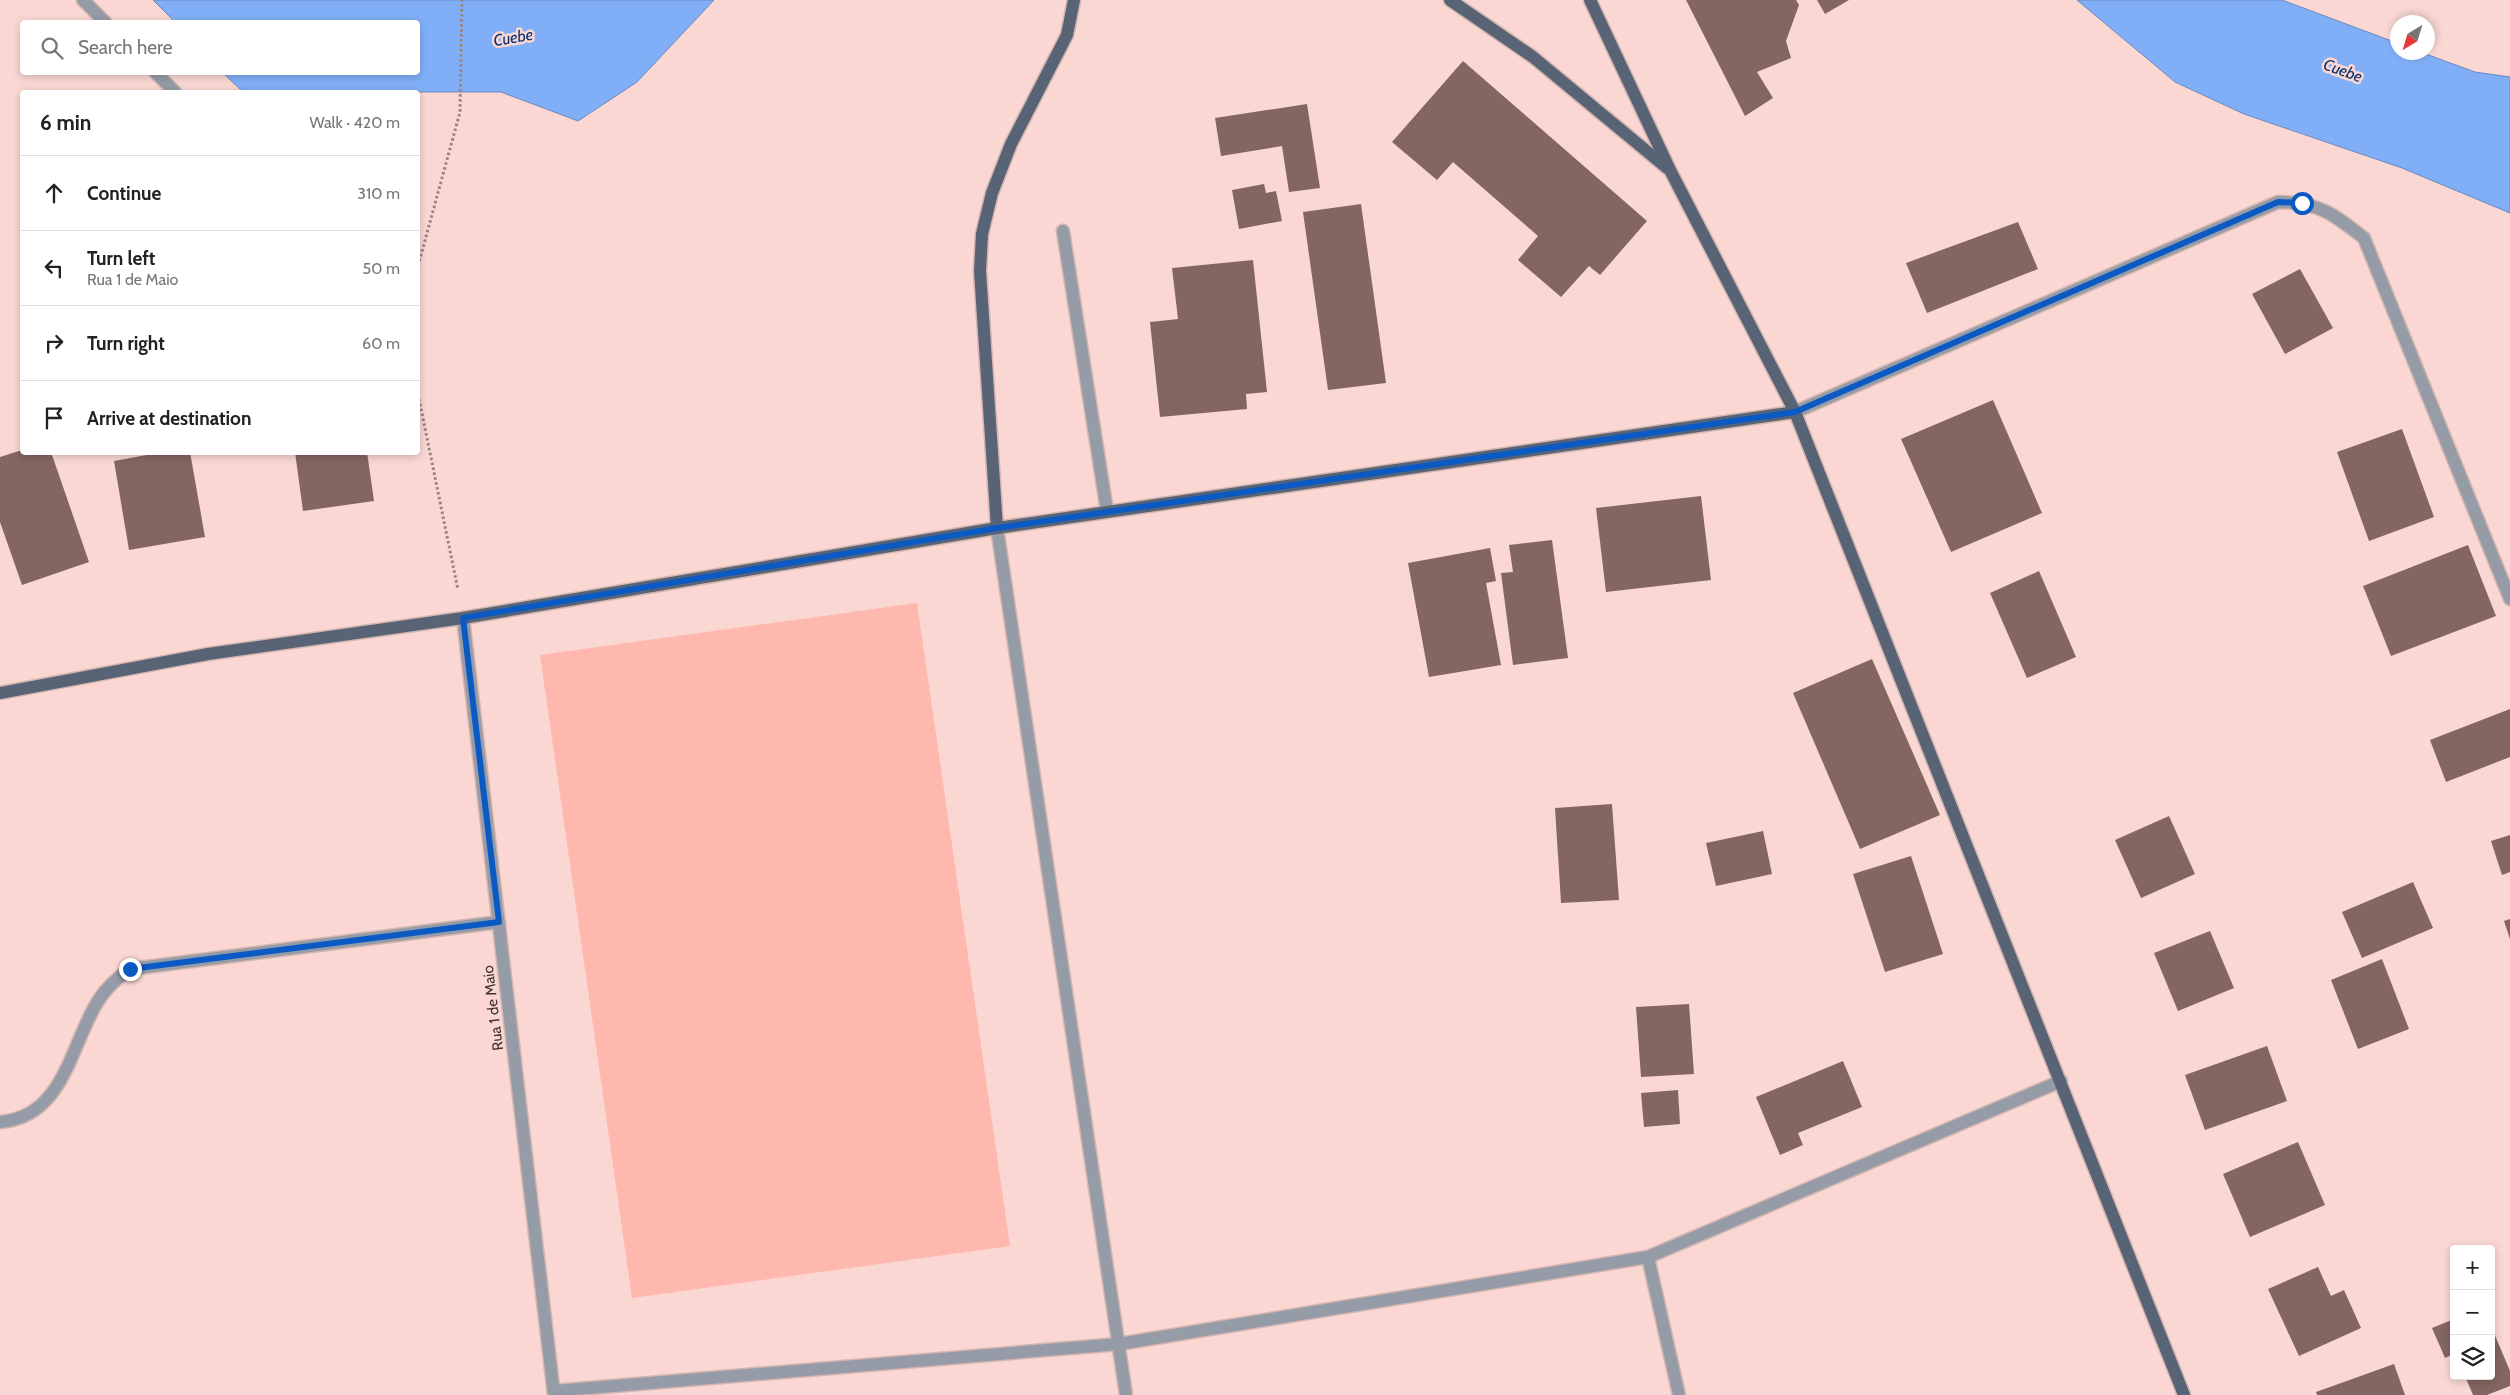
<!DOCTYPE html>
<meta charset="utf-8">
<style>
body{margin:0;font-family:Cabin,sans-serif;background:#f6f6f6;color:#222}
.controls{position:absolute;right:15px;bottom:15px;display:grid;overflow:hidden;border-radius:5px;box-shadow:0 2px 8px #0003}
.controls button{width:45px;height:45px;display:grid;place-items:center;padding:0;border:0;border-bottom:1px solid #e0e0e0;background:#fff;color:#222;font:25px sans-serif}
.compass{position:absolute;left:2390px;top:15px;width:45px;height:45px;border-radius:50%;background:#fff;box-shadow:0 2px 8px #0003;rotate:218deg}
.stop{position:absolute;width:15px;height:15px;margin:-11px;border:4px solid #0b59c3;border-radius:50%;background:#fff}
.stop.end{background:#0b59c3;border-color:#fff;box-shadow:0 1px 5px #0008}
.list{margin:0;padding:0;list-style:none}
h2{display:flex;justify-content:space-between;align-items:center;height:65px;margin:0;padding:0 20px;font-size:21px}
h2 small{font-size:16px;font-weight:400;color:#767676}
.list li{display:grid;grid-template-columns:32px 1fr auto;gap:15px;align-items:center;box-sizing:border-box;height:75px;padding:0 20px;border-top:1px solid #e0e0e0}
.list b{display:block;font-size:19px;white-space:nowrap}
.list p{margin:0;font-size:16px;white-space:nowrap;color:#767676}
.list em{font-size:16px;font-style:normal;color:#767676}
.icon{flex:none;width:28px;height:28px;fill:none;stroke:currentColor;stroke-width:2;stroke-linecap:round;stroke-linejoin:round}
.map{position:relative;flex:none;width:2510px;height:1395px;overflow:hidden}
.search{position:absolute;background:#fff;box-shadow:0 2px 8px #0003;left:20px;top:20px;width:400px;height:55px;display:flex;align-items:center;gap:12px;box-sizing:border-box;padding:0 18px;border-radius:5px;color:#767676;font-size:19px}
.panel{position:absolute;background:#fff;box-shadow:0 2px 8px #0003;left:20px;top:90px;width:400px;height:365px;border-radius:5px}
.map>svg:first-child{display:block}
.green{fill:#feb8ae}
.water{fill:#81aff7;stroke:#6d89bb}
.building{fill:#846661}
.lines{fill:none;stroke-linecap:round;stroke-linejoin:round}
.minor-casing{stroke:#d4b6b1;stroke-width:15}
.major-casing{stroke:#d4b6b1;stroke-width:15}
.path{stroke:#9a827f;stroke-width:3;stroke-dasharray:2.5 2.5;stroke-linecap:butt}
.minor{stroke:#959ca7;stroke-width:12}
.major{stroke:#586476;stroke-width:12}
.route{stroke:#0b59c3;stroke-width:6}
.labels{text-anchor:middle;stroke-width:5;stroke-linejoin:round;paint-order:stroke}
.street-label{font-size:15px;fill:#3e312f;stroke:#fad7d2}
.water-label{font-size:16px;font-style:italic;fill:#083371;stroke:#fad7d2}
</style>
<div class="map">
<svg width="2510" height="1395" viewBox="0 0 2510 1395">
<rect width="100%" height="100%" fill="#fad7d2"/>
<path class="green" d="M 917,603 L 1010,1246 L 632,1298 L 540,655 Z"/>
<g class="water">
<path d="M 153,0 L 714,0 L 637,82 L 578,121 L 501,92 L 243,92 L 223,73 L 418,72 L 418,22 L 175,22 Z"/>
<path d="M 2077,0 L 2282,0 L 2397,43 L 2398,52 L 2423,53 L 2475,72 L 2510,77 L 2510,213 L 2402,168 L 2244,114 L 2175,82 Z"/>
</g>
<g class="building">
<path d="M 1686,0 L 1796,0 L 1799,5 L 1786,41 L 1791,58 L 1757,72 L 1773,98 L 1745,116 Z"/>
<path d="M 1817,0 L 1849,0 L 1825,14 Z"/>
<path d="M 1463,61 L 1647,221 L 1600,275 L 1589,266 L 1561,297 L 1518,260 L 1538,236 L 1453,162 L 1437,180 L 1392,142 Z"/>
<path d="M 1307,104 L 1320,188 L 1289,192 L 1282,146 L 1221,156 L 1215,118 Z"/>
<path d="M 1264,184 L 1266,193 L 1276,191 L 1282,221 L 1239,229 L 1232,190 Z"/>
<path d="M 1361,204 L 1386,383 L 1328,390 L 1303,212 Z"/>
<path d="M 2018,222 L 2038,269 L 1927,313 L 1906,263 Z"/>
<path d="M 1253,260 L 1267,392 L 1246,394 L 1247,409 L 1160,417 L 1150,322 L 1178,319 L 1172,268 Z"/>
<path d="M 2300,269 L 2333,328 L 2285,354 L 2252,294 Z"/>
<path d="M 1993,400 L 2042,513 L 1951,552 L 1901,439 Z"/>
<path d="M 2402,429 L 2434,517 L 2369,541 L 2337,452 Z"/>
<path d="M 22,450 L 22,452 L 51,452 L 89,562 L 22,585 L 0,522 L 0,457 Z"/>
<path d="M 163,452 L 190,452 L 205,537 L 129,550 L 114,461 Z"/>
<path d="M 295,452 L 367,452 L 374,501 L 303,511 Z"/>
<path d="M 1701,496 L 1711,580 L 1606,592 L 1596,508 Z"/>
<path d="M 1552,540 L 1568,658 L 1513,665 L 1501,573 L 1513,572 L 1509,545 Z"/>
<path d="M 2468,545 L 2496,616 L 2391,656 L 2363,586 Z"/>
<path d="M 1490,548 L 1496,581 L 1486,583 L 1501,665 L 1429,677 L 1408,563 Z"/>
<path d="M 2039,571 L 2076,657 L 2027,678 L 1990,593 Z"/>
<path d="M 1872,659 L 1940,815 L 1860,849 L 1793,693 Z"/>
<path d="M 2510,709 L 2510,757 L 2446,782 L 2430,740 Z"/>
<path d="M 1612,804 L 1619,900 L 1561,903 L 1555,808 Z"/>
<path d="M 2169,816 L 2195,874 L 2141,898 L 2115,840 Z"/>
<path d="M 1763,831 L 1772,874 L 1716,886 L 1706,843 Z"/>
<path d="M 2510,835 L 2510,872 L 2502,875 L 2491,841 Z"/>
<path d="M 1911,856 L 1943,954 L 1885,972 L 1853,874 Z"/>
<path d="M 2413,882 L 2433,928 L 2362,958 L 2342,912 Z"/>
<path d="M 2510,919 L 2510,939 L 2504,921 Z"/>
<path d="M 2210,931 L 2234,988 L 2178,1011 L 2154,953 Z"/>
<path d="M 2382,959 L 2409,1029 L 2358,1049 L 2331,980 Z"/>
<path d="M 1689,1004 L 1694,1074 L 1641,1077 L 1636,1007 Z"/>
<path d="M 2267,1046 L 2287,1101 L 2205,1130 L 2185,1075 Z"/>
<path d="M 1843,1061 L 1862,1107 L 1798,1133 L 1803,1145 L 1780,1155 L 1756,1097 Z"/>
<path d="M 1678,1090 L 1680,1124 L 1644,1127 L 1641,1093 Z"/>
<path d="M 2298,1142 L 2325,1205 L 2250,1237 L 2223,1174 Z"/>
<path d="M 2318,1267 L 2331,1296 L 2344,1290 L 2361,1328 L 2299,1356 L 2268,1289 Z"/>
<path d="M 2454,1319 L 2454,1354 L 2445,1358 L 2432,1328 Z"/>
<path d="M 2491,1326 L 2510,1371 L 2510,1386 L 2487,1395 L 2473,1395 L 2465,1376 L 2491,1376 Z"/>
<path d="M 2394,1364 L 2405,1395 L 2317,1395 L 2316,1392 Z"/>
</g>
<g class="lines">
<g class="minor-casing">
<g id="minor">
<path d="M 83,0 L 105,22"/>
<path d="M 155,72 L 175,92"/>
<path d="M 1063,231 L 1107,511"/>
<path d="M 1795,412 L 2278,202 C 2320,203 2332,213 2364,238 L 2510,599"/>
<path d="M 997,528 L 1126,1395"/>
<path d="M 463,618 L 554,1395"/>
<path d="M 0,1122 C 64,1117 70,1046 98,1001 C 106,988 117,978 130,969 L 499,922"/>
<path d="M 1648,1257 L 1679,1395"/>
<path d="M 554,1391 L 1119,1344 L 1648,1257 L 2061,1081"/>
</g>
</g>
<g class="major-casing">
<g id="major">
<path d="M 1450,0 L 1533,57 L 1667,168"/>
<path d="M 1590,0 L 1671,172 L 1795,412 L 2184,1395"/>
<path d="M 997,528 L 980,271 L 982,234 L 992,193 L 1011,144 L 1067,35 L 1074,0"/>
<path d="M 0,693 L 208,654 L 463,618 L 997,528 L 1795,412"/>
</g>
</g>
<g class="path">
<path d="M 418,266 L 460,112 L 462,0"/>
<path d="M 418,394 L 458,590"/>
</g>
<use href="#minor" class="minor"/>
<use href="#major" class="major"/>
</g>
<g class="lines">
<path class="route" d="M 130,969 L 499,922 L 463,618 L 997,528 L 1795,412 L 2278,202 L 2302,203"/>
</g>
<g class="labels">
<g class="street-label">
<text transform="translate(493 1008) rotate(-97)" y="5">Rua 1 de Maio</text>
</g>
<g class="water-label">
<text transform="translate(513 37) rotate(-10)" y="6">Cuebe</text>
<text transform="translate(2343 70) rotate(20)" y="6">Cuebe</text>
</g>
</g>
</svg>
<div class="controls">
<button>+</button>
<button>−</button>
<button><svg class="icon" aria-label="layers" viewBox="0 0 24 24"><path d="M12 4l9 5-9 5-9-5zM3 14l9 5 9-5"/></svg></button>
</div>
<svg class="compass" viewBox="-18 -18 36 36"><path d="M0-13l5 13h-10z" fill="#e53935"/><path d="M0 13l5-13h-10z" fill="#767676"/></svg>
<div class="stop" style="left:2302px;top:203px"></div>
<div class="stop end" style="left:130px;top:969px"></div>
<div class="search"><svg class="icon" aria-label="search" viewBox="0 0 24 24"><circle cx="10" cy="10" r="6"/><path d="M15 15l6 6"/></svg>Search here</div>
<section class="panel">
<h2>6 min<small>Walk · 420 m</small></h2>
<ul class="list">
<li><svg class="icon" aria-label="ahead" viewBox="0 0 24 24"><path d="M12 20V5M6 11l6-6 6 6"/></svg><div><b>Continue</b></div><em>310 m</em></li>
<li><svg class="icon" aria-label="left" viewBox="0 0 24 24"><path d="M17 20v-9H6M10 6l-5 5 5 5"/></svg><div><b>Turn left</b><p>Rua 1 de Maio</p></div><em>50 m</em></li>
<li><svg class="icon" aria-label="right" viewBox="0 0 24 24"><path d="M7 20v-9h11M14 6l5 5-5 5"/></svg><div><b>Turn right</b></div><em>60 m</em></li>
<li><svg class="icon" aria-label="arrive" viewBox="0 0 24 24"><path d="M6 21V4h12l-3 4 3 4H6"/></svg><div><b>Arrive at destination</b></div></li>
</ul>
</section>
</div>
